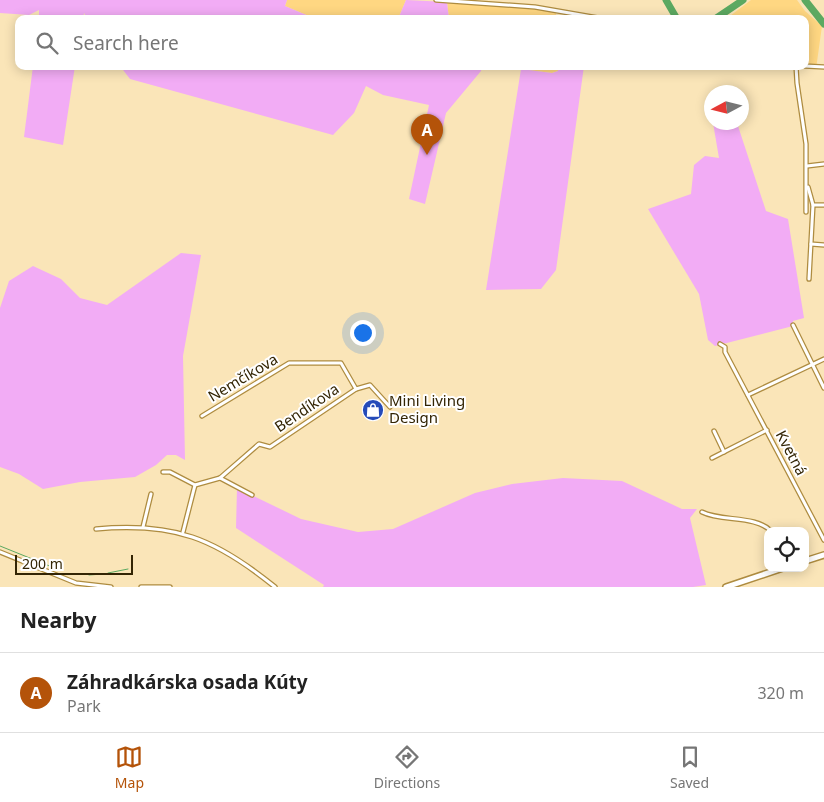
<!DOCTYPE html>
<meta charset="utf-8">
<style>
body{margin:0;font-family:"Noto Sans",sans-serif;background:#f2f2f2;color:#222}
.controls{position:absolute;right:15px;bottom:15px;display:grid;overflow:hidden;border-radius:10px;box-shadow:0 2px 12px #0003}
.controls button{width:45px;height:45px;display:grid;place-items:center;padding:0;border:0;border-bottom:1px solid #e0e0e0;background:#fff;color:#222;font:25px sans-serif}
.compass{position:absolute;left:704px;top:85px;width:45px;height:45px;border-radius:50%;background:#fff;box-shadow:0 2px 12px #0003;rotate:263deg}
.scale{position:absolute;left:15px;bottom:12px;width:118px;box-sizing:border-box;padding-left:5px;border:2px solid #332504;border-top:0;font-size:14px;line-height:18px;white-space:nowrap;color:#332504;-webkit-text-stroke:4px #fff;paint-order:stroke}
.you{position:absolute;left:362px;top:332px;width:18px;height:18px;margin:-12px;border:4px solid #fff;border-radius:50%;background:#1a73e8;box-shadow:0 0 0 8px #1a73e833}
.badge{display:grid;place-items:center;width:32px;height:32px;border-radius:50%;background:#b45309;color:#fff;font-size:16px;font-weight:700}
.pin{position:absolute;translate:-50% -41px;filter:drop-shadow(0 1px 2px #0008)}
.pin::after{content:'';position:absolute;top:26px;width:18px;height:15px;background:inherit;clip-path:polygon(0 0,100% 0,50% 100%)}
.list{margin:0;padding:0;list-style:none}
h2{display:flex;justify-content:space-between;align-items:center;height:65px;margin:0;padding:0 20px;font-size:21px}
h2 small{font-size:16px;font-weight:400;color:#767676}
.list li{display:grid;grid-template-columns:32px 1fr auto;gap:15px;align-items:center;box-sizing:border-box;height:80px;padding:0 20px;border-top:1px solid #e0e0e0}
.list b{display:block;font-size:19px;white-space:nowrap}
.list p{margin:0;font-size:16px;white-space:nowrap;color:#767676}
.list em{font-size:16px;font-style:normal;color:#767676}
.icon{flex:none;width:28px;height:28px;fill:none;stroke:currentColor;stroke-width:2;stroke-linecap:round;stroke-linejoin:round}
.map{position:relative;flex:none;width:824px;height:587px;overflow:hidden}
.search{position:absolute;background:#fff;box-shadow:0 2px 12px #0003;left:15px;right:15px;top:15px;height:55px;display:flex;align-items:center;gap:12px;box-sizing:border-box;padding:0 18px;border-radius:10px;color:#767676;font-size:19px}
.sheet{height:145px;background:#fff}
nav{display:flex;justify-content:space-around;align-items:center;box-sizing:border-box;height:70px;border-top:1px solid #e0e0e0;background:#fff;font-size:14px;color:#767676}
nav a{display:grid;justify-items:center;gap:2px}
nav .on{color:#b45309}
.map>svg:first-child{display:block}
.built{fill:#ffd782}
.green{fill:#f2acf5}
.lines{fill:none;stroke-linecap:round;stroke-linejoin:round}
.stream{stroke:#5ca961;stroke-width:1}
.river{stroke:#5ca961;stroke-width:7}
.street-casing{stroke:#ae8c40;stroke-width:5.5}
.primary-casing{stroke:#ae8c40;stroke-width:8}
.street{stroke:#fff;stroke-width:3}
.primary{stroke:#fff;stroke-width:5}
.labels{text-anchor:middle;stroke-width:4;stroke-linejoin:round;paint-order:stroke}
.street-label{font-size:15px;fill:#332504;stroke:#fff}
.poi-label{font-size:15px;fill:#332504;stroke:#fff;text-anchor:start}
</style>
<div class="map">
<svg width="824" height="587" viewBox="0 0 824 587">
<rect width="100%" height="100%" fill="#fae5b8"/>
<g class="built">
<path d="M 287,0 L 406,0 L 398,19 L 316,19 L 285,6 Z"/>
<path d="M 751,0 L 797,0 L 805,11 L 822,26 L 816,69 L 796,66 L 805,66 L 805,19 L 726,19 Z"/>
<path d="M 447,2 L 535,7 L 556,11 L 556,19 L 449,19 Z"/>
<path d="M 518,66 L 558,66 L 558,71 L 552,73 L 519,69 Z"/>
</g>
<g class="green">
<path d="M 0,0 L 287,0 L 285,6 L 316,19 L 88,19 L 84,13 L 83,19 L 39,19 L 39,10 L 29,15 L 0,13 Z"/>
<path d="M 406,0 L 447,2 L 449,19 L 398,19 Z"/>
<path d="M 33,66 L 75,66 L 63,145 L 24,137 Z"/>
<path d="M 120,66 L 482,66 L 481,71 L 446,113 L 425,204 L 409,199 L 429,105 L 383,95 L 366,86 L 354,113 L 333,135 L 130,79 Z"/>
<path d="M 557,66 L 584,66 L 556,270 L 541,289 L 486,290 L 521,69 L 552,73 L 558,71 Z"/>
<path d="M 713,123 L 737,123 L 766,211 L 788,219 L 804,318 L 793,321 L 793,326 L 715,346 L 708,340 L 699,294 L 648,209 L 691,194 L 694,165 L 705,156 L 719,158 Z"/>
<path d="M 181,253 L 201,255 L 183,356 L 185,460 L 176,455 L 167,455 L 156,465 L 135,477 L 80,482 L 43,489 L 19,474 L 0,467 L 0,308 L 9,281 L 33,266 L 61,279 L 80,298 L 107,305 Z"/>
<path d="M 563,478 L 622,481 L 682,509 L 697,509 L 690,518 L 706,585 L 693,587 L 323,587 L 324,585 L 236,528 L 237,488 L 301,519 L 358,532 L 393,529 L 475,493 L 512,484 Z"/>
</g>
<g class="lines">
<g class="stream">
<path d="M 0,546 L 57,569"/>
<path d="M 108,573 L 128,569"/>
<path d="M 89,575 L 103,574"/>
</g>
<g class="river">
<path d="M 666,0 L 677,19"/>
<path d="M 805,0 L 824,24"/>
<path d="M 715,19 L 743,0"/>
</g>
<g class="street-casing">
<g id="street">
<path d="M 436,0 L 535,7 L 604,19"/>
<path d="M 796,66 L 797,83 L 806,144 L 806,212"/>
<path d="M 805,66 L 824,67"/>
<path d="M 807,166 L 824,164"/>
<path d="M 808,187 L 813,205 L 824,205"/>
<path d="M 811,244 L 824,245"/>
<path d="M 809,279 L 813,205"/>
<path d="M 793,325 L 824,388"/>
<path d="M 720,344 L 725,347 L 725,352 L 824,540"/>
<path d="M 748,395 L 824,359"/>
<path d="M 202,416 L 289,363 L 341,363 L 356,389 L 370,385 L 390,407"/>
<path d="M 714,431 L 724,452"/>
<path d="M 712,458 L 767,430"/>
<path d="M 163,472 L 170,472 L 195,485 L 220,478 L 259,444 L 270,447 L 356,389"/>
<path d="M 220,478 L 252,495"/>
<path d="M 702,512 C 722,522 755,515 771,531"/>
<path d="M 143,527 L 151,494"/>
<path d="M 96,529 C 174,522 215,538 275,587"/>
<path d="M 183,532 L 195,485"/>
<path d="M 0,552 L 76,583 L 111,587"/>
<path d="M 141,587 L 170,587"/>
</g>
</g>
<g class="primary-casing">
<g id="primary">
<path d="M 805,561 L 824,555"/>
<path d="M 726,587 L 783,568"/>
</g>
</g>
<use href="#street" class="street"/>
<use href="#primary" class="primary"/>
</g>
<defs>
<g id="shop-disc" transform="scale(1.125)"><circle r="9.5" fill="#254bb9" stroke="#fff"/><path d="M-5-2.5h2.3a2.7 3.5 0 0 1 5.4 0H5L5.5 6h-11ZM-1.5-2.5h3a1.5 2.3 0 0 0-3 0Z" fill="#fff"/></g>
</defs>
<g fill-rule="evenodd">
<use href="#shop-disc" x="373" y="410"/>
</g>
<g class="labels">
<g class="street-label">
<text transform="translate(243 378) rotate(-31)" y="5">Nemčíkova</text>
<text transform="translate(307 408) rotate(-34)" y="5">Bendíkova</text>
<text transform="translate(791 453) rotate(62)" y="5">Kvetná</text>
</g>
<g class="poi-label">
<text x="389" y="406">Mini Living<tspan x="389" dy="17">Design</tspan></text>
</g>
</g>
</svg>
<div class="controls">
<button><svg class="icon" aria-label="locate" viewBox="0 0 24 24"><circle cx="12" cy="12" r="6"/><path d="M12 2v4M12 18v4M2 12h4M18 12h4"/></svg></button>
</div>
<svg class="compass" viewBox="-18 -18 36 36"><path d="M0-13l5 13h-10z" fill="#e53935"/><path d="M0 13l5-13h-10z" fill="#767676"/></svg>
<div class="scale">200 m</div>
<div class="you"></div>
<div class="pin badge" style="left:427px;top:155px">A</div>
<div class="search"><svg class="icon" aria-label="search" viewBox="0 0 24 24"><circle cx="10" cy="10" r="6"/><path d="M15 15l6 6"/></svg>Search here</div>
</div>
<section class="sheet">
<h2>Nearby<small></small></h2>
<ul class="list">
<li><span class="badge">A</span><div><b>Záhradkárska osada Kúty</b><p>Park</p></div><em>320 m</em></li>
</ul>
</section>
<nav>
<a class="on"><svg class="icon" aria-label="map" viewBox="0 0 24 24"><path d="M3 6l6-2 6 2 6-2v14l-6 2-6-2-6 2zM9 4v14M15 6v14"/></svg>Map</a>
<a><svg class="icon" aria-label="directions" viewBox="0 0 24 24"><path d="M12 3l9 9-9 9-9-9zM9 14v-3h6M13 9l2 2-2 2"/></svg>Directions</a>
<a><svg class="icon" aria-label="saved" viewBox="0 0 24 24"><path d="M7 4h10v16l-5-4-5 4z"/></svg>Saved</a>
</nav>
